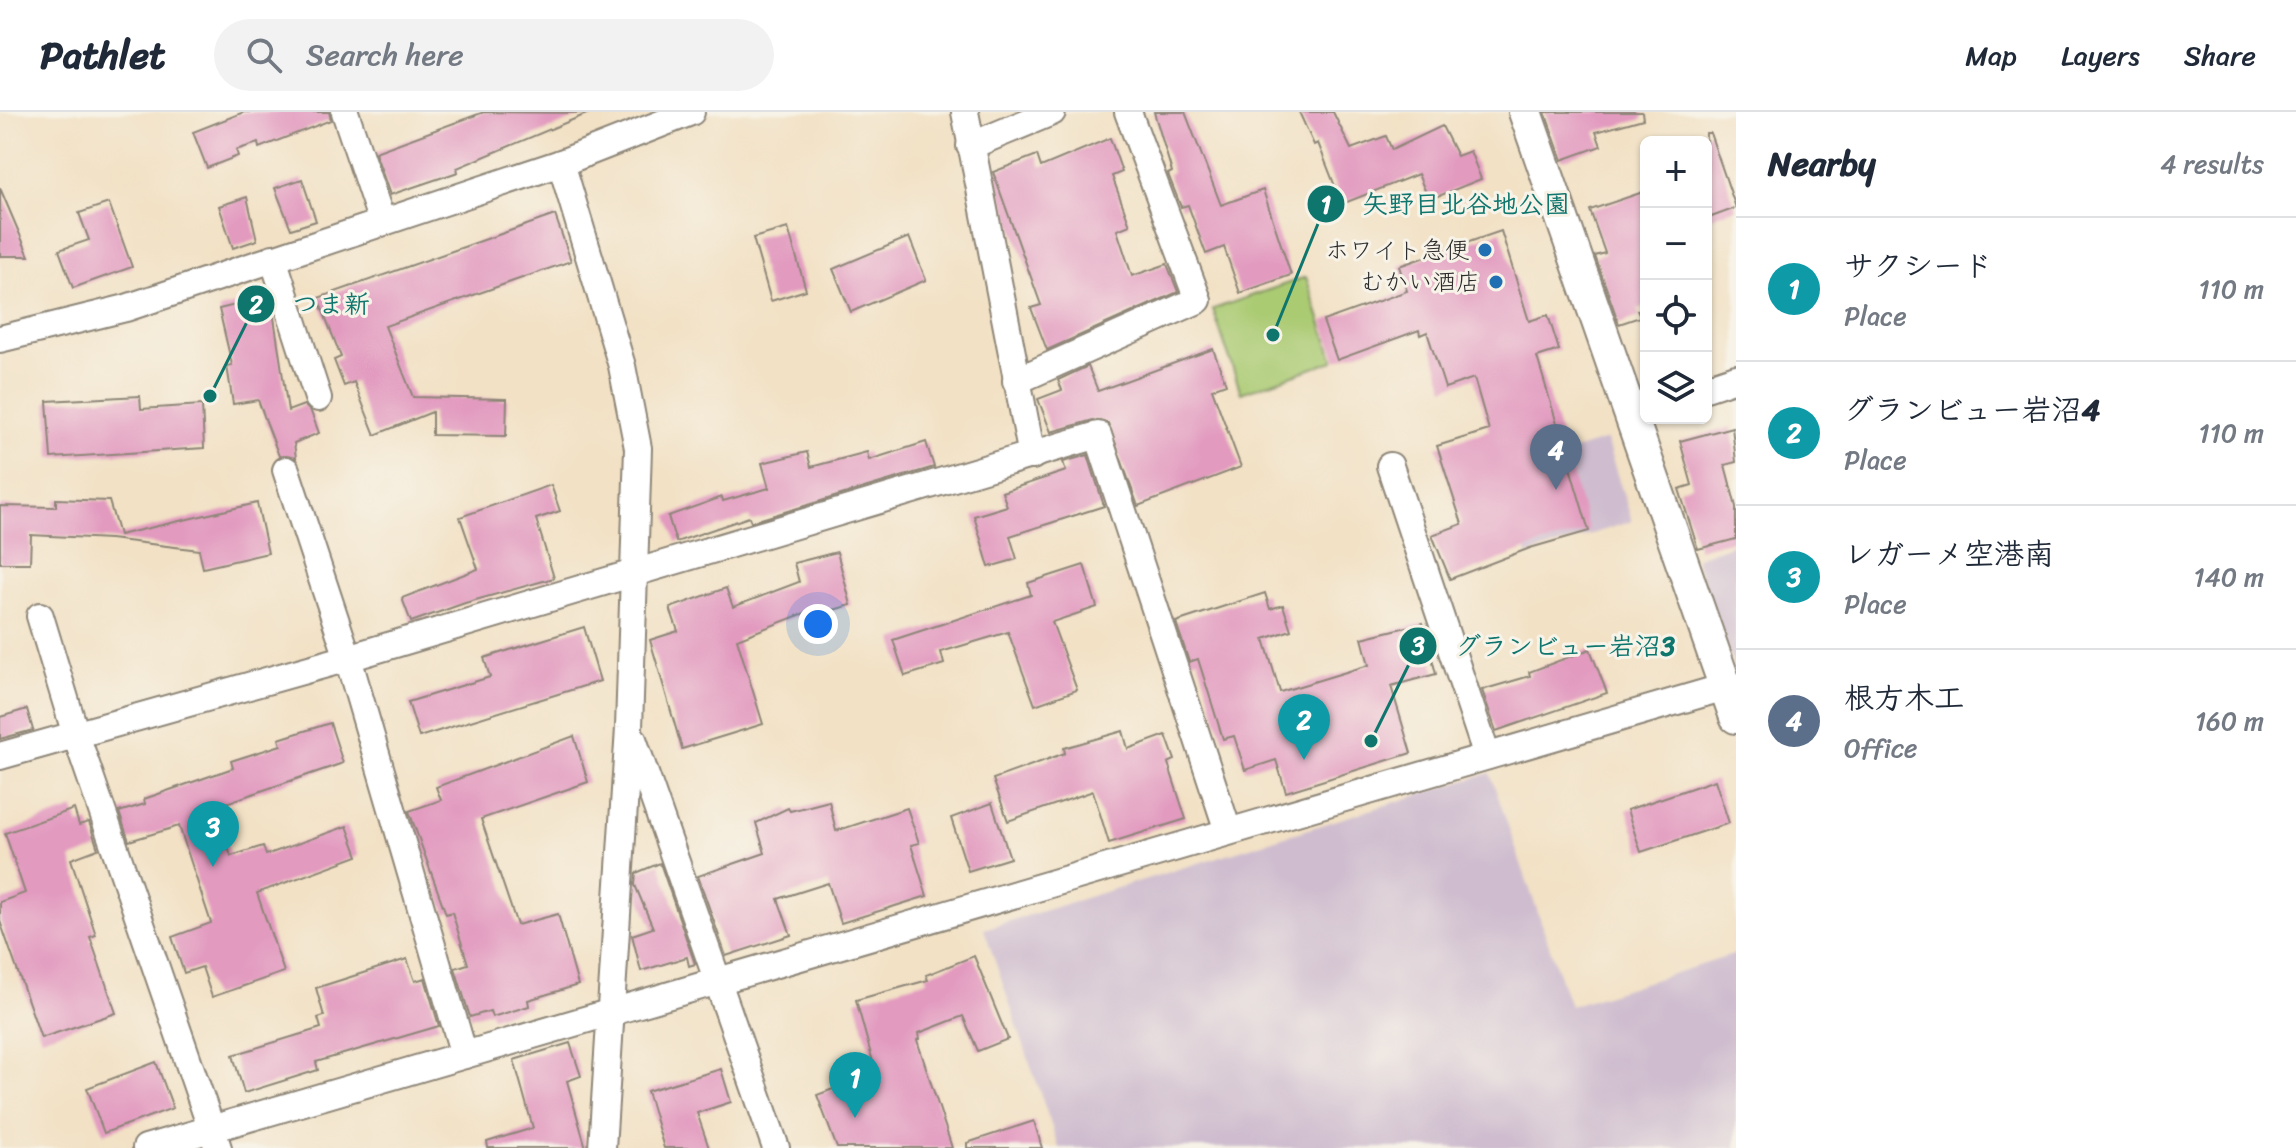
<!DOCTYPE html>
<meta charset="utf-8">
<style>
body{margin:0;font-family:Sriracha,"Klee One",sans-serif;background:#f2f2f3;color:#1f2937}
.controls{position:absolute;right:24px;top:24px;display:grid;overflow:hidden;border-radius:12px;box-shadow:0 2px 6px #0004}
.controls button{width:72px;height:72px;display:grid;place-items:center;padding:0;border:0;border-bottom:2px solid #e0e1e3;background:#fff;color:#1f2937;font:40px sans-serif}
.you{position:absolute;left:818px;top:512px;width:28px;height:28px;margin:-20px;border:6px solid #fff;border-radius:50%;background:#1a73e8;box-shadow:0 0 0 12px #1a73e833}
.badge{display:grid;place-items:center;width:52px;height:52px;border-radius:50%;background:#1f6fb2;color:#fff;font-size:26px;font-weight:700}
.pin{position:absolute;translate:-50% -66px;filter:drop-shadow(0 2px 4px #0008)}
.pin::after{content:'';position:absolute;top:42px;width:28px;height:24px;background:inherit;clip-path:polygon(0 0,100% 0,50% 100%)}
.list{margin:0;padding:0;list-style:none}
h2{display:flex;justify-content:space-between;align-items:center;height:104px;margin:0;padding:0 32px;font-size:34px}
h2 small{font-size:26px;font-weight:400;color:#747a83}
.list li{display:grid;grid-template-columns:52px 1fr auto;gap:24px;align-items:center;box-sizing:border-box;height:144px;padding:0 32px;border-top:2px solid #e0e1e3}
.list b{display:block;font-size:30px;white-space:nowrap}
.list p{margin:0;font-size:26px;white-space:nowrap;color:#747a83}
.list em{font-size:26px;font-style:normal;color:#747a83}
.icon{flex:none;width:44px;height:44px;fill:none;stroke:currentColor;stroke-width:2;stroke-linecap:round;stroke-linejoin:round}
.map{position:relative;flex:none;width:1736px;height:1036px;overflow:hidden}
header{display:flex;align-items:center;gap:48px;box-sizing:border-box;height:112px;padding:0 40px;background:#fff;border-bottom:2px solid #e0e1e3}
header strong{font-size:38px}
nav{display:flex;gap:44px;margin-inline-start:auto;font-size:28px}
.search{width:560px;height:72px;background:#f2f2f3;display:flex;align-items:center;gap:20px;box-sizing:border-box;padding:0 28px;border-radius:44px;color:#747a83;font-size:30px}
main{display:flex}
aside{flex:1;background:#fff}
.map>svg:first-child{display:block}
.industrial{fill:#cfbdcf}
.green{fill:#abcb73;stroke:#6b7b4f;stroke-width:2}
.building{fill:#e29abf}
.lines{fill:none;stroke-linecap:round;stroke-linejoin:round}
.minor-casing{stroke:#8e8678;stroke-width:30}
.tertiary-casing{stroke:#8e8678;stroke-width:36}
.minor{stroke:#fff;stroke-width:26}
.tertiary{stroke:#fff;stroke-width:32}
.poi-dot{fill:#1f6fb2;stroke:#f7f3e8;stroke-width:3}
.labels{text-anchor:middle;stroke-width:6;stroke-linejoin:round;paint-order:stroke}
.poi-label{font-size:24px;fill:#2b2b2b;stroke:#f7f3e8;text-anchor:end}
.leader{fill:none;stroke:#0f766e;stroke-width:3}
.callout-dot{fill:#0f766e;stroke:#f7f3e8;stroke-width:3}
.mark-label{font-size:24px;text-anchor:middle;font-weight:bold;fill:#fff}
.callout-label{font-size:26px;text-anchor:middle;font-weight:bold;fill:#0f766e;stroke:#f7f3e8;stroke-width:6;stroke-linejoin:round;paint-order:stroke}
</style>
<header>
<strong>Pathlet</strong>
<div class="search"><svg class="icon" aria-label="search" viewBox="0 0 24 24"><circle cx="10" cy="10" r="6"/><path d="M15 15l6 6"/></svg>Search here</div>
<nav><a>Map</a><a>Layers</a><a>Share</a></nav>
</header>
<main>
<div class="map">
<svg width="1736" height="1036" viewBox="0 0 1736 1036">
<rect width="100%" height="100%" fill="#f7f3e8"/>
<filter id="ink" filterUnits="userSpaceOnUse"><feTurbulence type="fractalNoise" baseFrequency=".0125" numOctaves="2"/><feDisplacementMap in="SourceGraphic" scale="16" xChannelSelector="R" yChannelSelector="G"/><feConvolveMatrix kernelMatrix="1 2 1 2 8 2 1 2 1" color-interpolation-filters="sRGB"/></filter>
<filter id="wash" filterUnits="userSpaceOnUse"><feTurbulence type="fractalNoise" baseFrequency=".006" numOctaves="4" result="noise"/><feDisplacementMap in="SourceGraphic" scale="32" xChannelSelector="R" yChannelSelector="G"/><feGaussianBlur stdDeviation="1.8" result="paint"/><feColorMatrix in="noise" values="0 0 0 0 0 0 0 0 0 0 0 0 0 0 0 0 0 1.4 0 .05"/><feComposite in="paint" operator="in"/></filter>
<g filter="url(#wash)">
<rect width="100%" height="100%" fill="#f2e1c5"/>
<g class="industrial">
<path d="M 1606,328 L 1632,409 L 1528,443 L 1501,361 Z"/>
<path d="M 1736,431 L 1736,561 L 1695,446 Z"/>
<path d="M 1490,661 L 1570,894 L 1736,842 L 1736,1036 L 1059,1036 L 984,817 Z"/>
</g>
<path class="green" d="M 1306,165 L 1334,249 L 1241,281 L 1213,197 Z"/>
<g id="blocks">
<g class="building">
<path d="M 244,0 L 329,0 L 331,8 L 259,36 L 258,31 L 236,38 L 238,44 L 207,56 L 193,20 Z"/>
<path d="M 484,0 L 589,1 L 457,56 L 458,60 L 390,83 L 375,40 Z"/>
<path d="M 1154,0 L 1185,0 L 1221,93 L 1263,78 L 1291,163 L 1240,181 L 1224,135 L 1206,142 L 1188,93 L 1181,95 L 1168,62 L 1172,60 Z"/>
<path d="M 1299,0 L 1333,0 L 1351,37 L 1386,24 L 1392,38 L 1442,14 L 1457,44 L 1470,39 L 1481,67 L 1429,88 L 1418,62 L 1342,92 L 1318,31 L 1314,33 Z"/>
<path d="M 1545,0 L 1642,0 L 1643,7 L 1596,20 L 1601,34 L 1562,48 Z"/>
<path d="M 1706,21 L 1710,21 L 1736,96 L 1706,107 Z"/>
<path d="M 1110,26 L 1122,60 L 1112,64 L 1130,113 L 1117,118 L 1132,164 L 1167,152 L 1178,180 L 1047,238 L 1031,196 L 1041,193 L 993,60 L 1037,43 L 1041,55 Z"/>
<path d="M 302,67 L 316,109 L 291,117 L 275,76 Z"/>
<path d="M 0,76 L 29,144 L 0,144 Z"/>
<path d="M 1646,79 L 1646,195 L 1637,198 L 1640,205 L 1619,212 L 1595,144 L 1605,141 L 1590,98 Z"/>
<path d="M 247,85 L 257,128 L 233,136 L 219,94 Z"/>
<path d="M 109,91 L 132,155 L 73,176 L 59,138 L 89,128 L 79,101 Z"/>
<path d="M 555,103 L 571,149 L 385,214 L 413,285 L 507,287 L 506,324 L 432,323 L 432,300 L 375,323 L 354,270 L 344,274 L 334,248 L 341,245 L 318,186 Z"/>
<path d="M 788,116 L 806,178 L 771,189 L 753,126 Z"/>
<path d="M 1501,119 L 1529,209 L 1548,203 L 1559,238 L 1537,245 L 1589,419 L 1530,436 L 1450,467 L 1432,423 L 1462,412 L 1437,334 L 1489,318 L 1474,266 L 1445,276 L 1427,220 L 1420,223 L 1419,218 L 1337,248 L 1323,209 L 1407,179 L 1399,154 Z"/>
<path d="M 909,125 L 926,168 L 851,200 L 833,157 Z"/>
<path d="M 260,187 L 269,187 L 273,199 L 288,299 L 304,293 L 311,300 L 319,321 L 294,331 L 296,346 L 279,344 L 258,288 L 233,292 L 227,254 L 232,253 L 219,197 Z"/>
<path d="M 1213,237 L 1226,272 L 1212,277 L 1241,355 L 1138,394 L 1108,311 L 1093,308 L 1051,320 L 1038,287 L 1062,278 L 1058,268 L 1088,254 L 1098,279 Z"/>
<path d="M 140,284 L 141,297 L 202,293 L 204,336 L 51,346 L 47,289 Z"/>
<path d="M 1732,315 L 1736,350 L 1725,353 L 1736,395 L 1736,427 L 1698,437 L 1679,377 L 1692,373 L 1680,329 Z"/>
<path d="M 926,330 L 934,355 L 751,410 L 749,405 L 676,430 L 668,404 L 722,385 L 723,389 L 769,376 L 762,351 L 807,340 L 811,355 L 867,340 L 869,348 Z"/>
<path d="M 1088,343 L 1104,394 L 1010,424 L 1017,447 L 989,455 L 974,404 L 1007,394 L 1002,380 L 1066,359 L 1063,350 Z"/>
<path d="M 551,373 L 560,399 L 536,407 L 554,466 L 465,491 L 411,510 L 402,486 L 478,457 L 460,405 Z"/>
<path d="M 56,387 L 109,389 L 119,423 L 257,391 L 268,441 L 203,456 L 199,438 L 110,427 L 31,423 L 30,451 L 0,451 L 0,394 L 56,395 Z"/>
<path d="M 837,440 L 851,493 L 808,505 L 807,500 L 737,527 L 763,612 L 682,637 L 650,528 L 678,519 L 670,496 L 726,476 L 733,495 L 799,470 L 794,451 Z"/>
<path d="M 1084,453 L 1097,495 L 1052,510 L 1077,578 L 1035,593 L 1008,520 L 941,540 L 944,552 L 905,564 L 893,528 L 1031,483 L 1028,471 Z"/>
<path d="M 1265,481 L 1270,497 L 1283,493 L 1291,518 L 1264,527 L 1280,580 L 1369,553 L 1362,526 L 1423,511 L 1436,562 L 1391,574 L 1411,641 L 1286,680 L 1276,648 L 1245,658 L 1234,624 L 1223,627 L 1198,547 L 1189,550 L 1176,510 Z"/>
<path d="M 584,515 L 600,569 L 419,625 L 408,590 L 490,565 L 484,546 Z"/>
<path d="M 1590,537 L 1607,581 L 1496,619 L 1482,578 L 1530,564 L 1529,560 Z"/>
<path d="M 27,597 L 33,618 L 0,627 L 0,605 Z"/>
<path d="M 330,611 L 343,651 L 214,695 L 231,744 L 263,734 L 266,743 L 347,714 L 358,744 L 257,781 L 284,860 L 212,885 L 202,855 L 184,861 L 172,825 L 211,811 L 179,714 L 129,729 L 119,700 L 145,692 L 144,687 L 233,656 L 231,649 L 281,633 L 279,627 Z"/>
<path d="M 1123,619 L 1128,637 L 1166,623 L 1175,648 L 1168,651 L 1186,707 L 1109,731 L 1093,679 L 1008,709 L 993,667 L 1065,641 L 1064,636 Z"/>
<path d="M 574,624 L 588,670 L 481,707 L 517,813 L 558,802 L 578,873 L 528,888 L 529,894 L 492,905 L 490,899 L 470,905 L 455,856 L 468,852 L 452,800 L 446,802 L 409,699 L 441,688 L 436,675 Z"/>
<path d="M 1715,668 L 1729,711 L 1641,740 L 1627,698 Z"/>
<path d="M 829,689 L 836,719 L 907,696 L 919,731 L 911,733 L 927,784 L 841,811 L 828,771 L 778,787 L 791,823 L 726,844 L 698,764 L 765,741 L 756,711 L 788,696 L 790,699 Z"/>
<path d="M 992,691 L 1010,746 L 968,759 L 951,706 Z"/>
<path d="M 74,697 L 79,713 L 89,710 L 98,737 L 71,747 L 96,823 L 90,825 L 116,901 L 41,926 L 0,809 L 0,790 L 25,781 L 5,721 Z"/>
<path d="M 660,751 L 695,852 L 689,854 L 687,845 L 641,859 L 632,823 L 653,816 L 635,773 L 636,761 Z"/>
<path d="M 974,844 L 1008,927 L 978,939 L 963,904 L 919,921 L 920,927 L 917,928 L 952,1036 L 837,1036 L 817,983 L 876,961 L 856,888 L 928,868 L 926,863 Z"/>
<path d="M 407,847 L 415,869 L 425,866 L 439,914 L 316,950 L 318,958 L 244,981 L 233,943 L 321,916 L 318,906 L 324,904 L 316,876 Z"/>
<path d="M 570,931 L 581,964 L 567,969 L 586,1036 L 488,1036 L 487,1030 L 533,1016 L 514,948 Z"/>
<path d="M 156,950 L 173,996 L 104,1021 L 87,976 Z"/>
<path d="M 721,957 L 731,990 L 697,1001 L 709,1036 L 664,1036 L 647,979 Z"/>
<path d="M 1034,1009 L 1042,1036 L 967,1036 L 967,1031 Z"/>
</g>
</g>
</g>
<g filter="url(#ink)">
<use href="#blocks" fill-opacity="0" stroke="#8e8678" stroke-width="2"/>
<g class="lines">
<g class="minor-casing">
<g id="minor">
<path d="M 345,0 L 382,110"/>
<path d="M 965,0 L 1032,344"/>
<path d="M 970,34 L 1052,0"/>
<path d="M 561,51 L 622,254 L 638,336 L 629,616 L 602,1036"/>
<path d="M 273,146 L 318,286"/>
<path d="M 0,227 L 126,196 L 561,51 L 691,0"/>
<path d="M 1016,269 L 1198,188 L 1128,0"/>
<path d="M 1706,276 L 1736,266"/>
<path d="M 1390,354 L 1487,644"/>
<path d="M 286,358 L 348,546 L 464,943"/>
<path d="M 40,504 L 76,623 L 218,1036"/>
<path d="M 633,627 L 776,1036"/>
<path d="M 0,644 L 348,546 L 1098,323 L 1228,719"/>
<path d="M 146,1036 L 1725,575"/>
</g>
</g>
<g class="tertiary-casing">
<path id="tertiary" d="M 1525,0 L 1736,605"/>
</g>
<use href="#minor" class="minor"/>
<use href="#tertiary" class="tertiary"/>
</g>
</g>
<g class="poi-dot">
<circle cx="1485" cy="138" r="8"/>
<circle cx="1496" cy="170" r="8"/>
</g>
<g class="labels">
<g class="poi-label">
<text x="1469" y="146">ホワイト急便</text>
<text x="1480" y="178">むかい酒店</text>
</g>
</g>
<path class="leader" d="M1273 223L1326 92M210 284L256 192M1371 629L1418 534"/>
<g class="callout-dot">
<circle cx="1273" cy="223" r="8"/>
<circle cx="210" cy="284" r="8"/>
<circle cx="1371" cy="629" r="8"/>
<circle cx="1326" cy="92" r="20"/>
<circle cx="256" cy="192" r="20"/>
<circle cx="1418" cy="534" r="20"/>
</g>
<g class="mark-label">
<text x="1326" y="101">1</text>
<text x="256" y="201">2</text>
<text x="1418" y="542">3</text>
</g>
<g class="callout-label">
<text x="1466" y="101">矢野目北谷地公園</text>
<text x="331" y="201">つま新</text>
<text x="1565" y="543">グランビュー岩沼3</text>
</g>
</svg>
<div class="controls">
<button>+</button>
<button>−</button>
<button><svg class="icon" aria-label="locate" viewBox="0 0 24 24"><circle cx="12" cy="12" r="6"/><path d="M12 2v4M12 18v4M2 12h4M18 12h4"/></svg></button>
<button><svg class="icon" aria-label="layers" viewBox="0 0 24 24"><path d="M12 4l9 5-9 5-9-5zM3 14l9 5 9-5"/></svg></button>
</div>
<div class="you"></div>
<div class="pin badge" style="left:855px;top:1006px;background:#0f9aa8">1</div>
<div class="pin badge" style="left:1304px;top:648px;background:#0f9aa8">2</div>
<div class="pin badge" style="left:213px;top:755px;background:#0f9aa8">3</div>
<div class="pin badge" style="left:1556px;top:378px;background:#5c6f8a">4</div>
</div>
<aside>
<h2>Nearby<small>4 results</small></h2>
<ul class="list">
<li><span class="badge" style="background:#0f9aa8">1</span><div><b>サクシード</b><p>Place</p></div><em>110 m</em></li>
<li><span class="badge" style="background:#0f9aa8">2</span><div><b>グランビュー岩沼4</b><p>Place</p></div><em>110 m</em></li>
<li><span class="badge" style="background:#0f9aa8">3</span><div><b>レガーメ空港南</b><p>Place</p></div><em>140 m</em></li>
<li><span class="badge" style="background:#5c6f8a">4</span><div><b>根方木工</b><p>Office</p></div><em>160 m</em></li>
</ul>
</aside>
</main>
